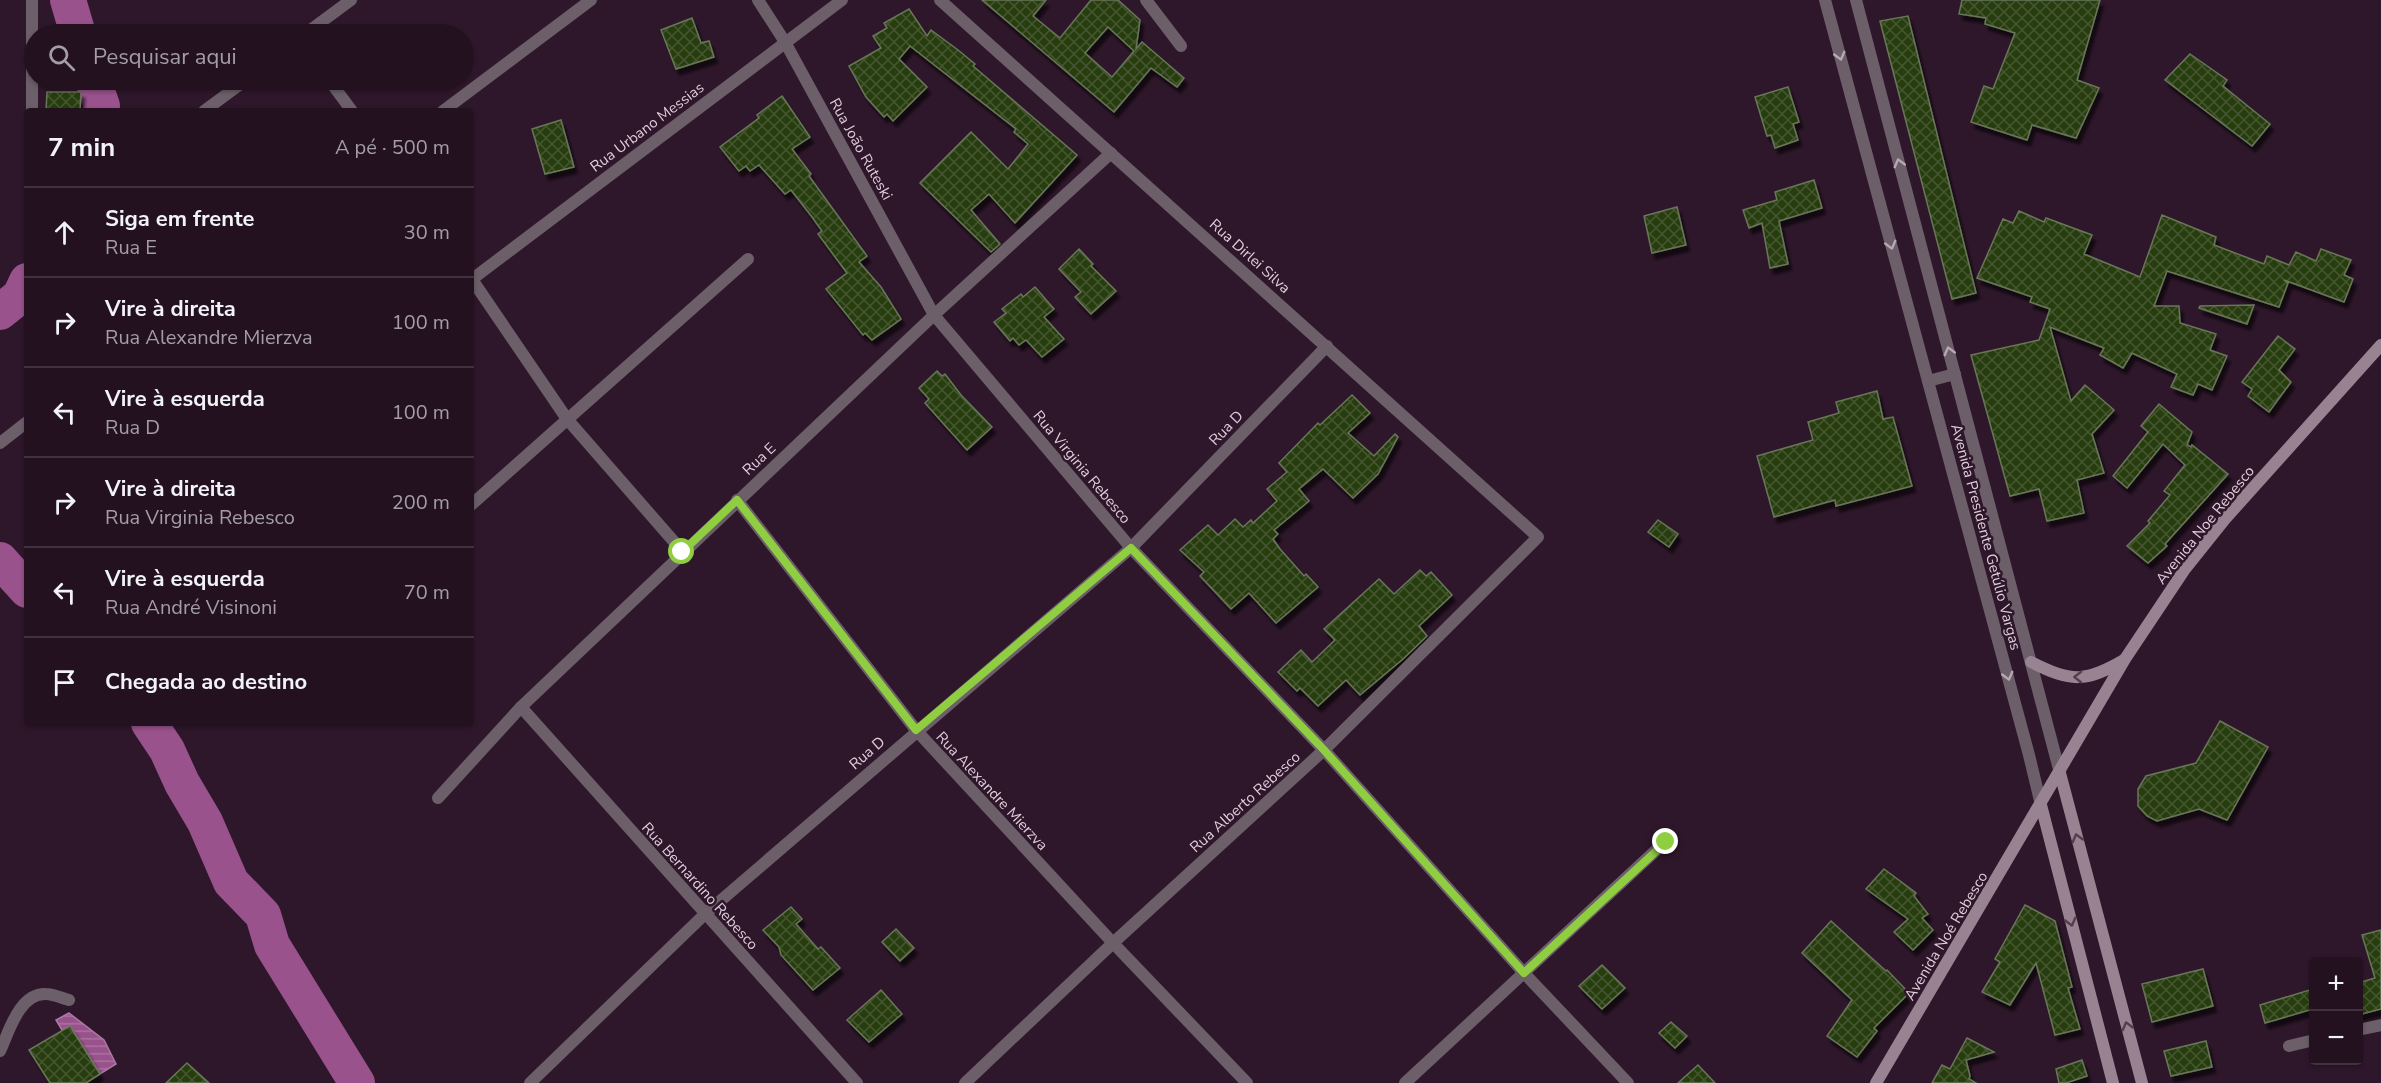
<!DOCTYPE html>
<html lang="pt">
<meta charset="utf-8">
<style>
body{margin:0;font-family:"Nunito Sans",sans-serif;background:#2b1a29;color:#f1f3f6}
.controls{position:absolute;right:18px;bottom:18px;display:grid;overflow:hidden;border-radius:6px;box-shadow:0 2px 4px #0004}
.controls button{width:54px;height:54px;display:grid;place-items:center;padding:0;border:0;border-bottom:2px solid #40313e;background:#231120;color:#f1f3f6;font:30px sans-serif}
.stop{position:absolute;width:18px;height:18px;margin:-14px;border:4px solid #8fcd41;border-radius:50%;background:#fff}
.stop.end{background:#8fcd41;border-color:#fff;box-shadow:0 2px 6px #0008}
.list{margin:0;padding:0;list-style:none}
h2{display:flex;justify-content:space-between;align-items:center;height:78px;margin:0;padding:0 24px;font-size:26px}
h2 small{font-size:20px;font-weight:400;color:#a39da5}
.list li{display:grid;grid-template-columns:39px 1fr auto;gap:18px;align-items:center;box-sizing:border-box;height:90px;padding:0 24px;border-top:2px solid #40313e}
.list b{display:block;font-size:22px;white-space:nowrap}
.list p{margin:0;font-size:20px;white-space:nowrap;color:#a39da5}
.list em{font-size:20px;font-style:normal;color:#a39da5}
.icon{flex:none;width:33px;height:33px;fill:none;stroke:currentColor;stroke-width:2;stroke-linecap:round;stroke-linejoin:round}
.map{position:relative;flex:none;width:2381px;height:1083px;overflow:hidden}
.search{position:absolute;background:#231120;box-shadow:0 2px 4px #0004;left:24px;top:24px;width:450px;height:66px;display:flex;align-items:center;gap:15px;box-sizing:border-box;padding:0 21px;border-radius:33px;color:#a39da5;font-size:22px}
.panel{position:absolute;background:#231120;box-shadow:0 2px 4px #0004;left:24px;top:108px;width:450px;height:618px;border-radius:6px}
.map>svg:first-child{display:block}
.water{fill:url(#water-rules);stroke:#ae78a4;stroke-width:1.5}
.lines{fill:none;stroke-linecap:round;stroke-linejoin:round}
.river{stroke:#99528c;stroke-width:36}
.building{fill:url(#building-cross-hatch);stroke:#687759;stroke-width:1.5;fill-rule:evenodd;filter:url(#shadow)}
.street{stroke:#6c5f69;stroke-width:12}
.secondary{stroke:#988393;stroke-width:12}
.oneway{stroke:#b7a8b3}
.oneway2{stroke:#543d4f}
.route{stroke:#8fcd41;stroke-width:8}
.labels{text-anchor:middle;stroke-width:5;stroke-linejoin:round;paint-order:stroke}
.street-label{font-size:15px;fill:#dfcfdb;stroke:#2f172b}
</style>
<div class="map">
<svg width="2381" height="1083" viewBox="0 0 2381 1083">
<defs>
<pattern id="water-rules" width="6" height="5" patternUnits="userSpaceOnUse" patternTransform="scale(1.5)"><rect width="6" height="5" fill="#99528c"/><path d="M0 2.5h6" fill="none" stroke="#ab72a1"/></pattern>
<pattern id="building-cross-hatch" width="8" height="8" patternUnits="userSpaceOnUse" patternTransform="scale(1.5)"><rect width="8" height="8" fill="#283c0f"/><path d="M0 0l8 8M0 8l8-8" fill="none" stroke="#475731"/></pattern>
<filter id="shadow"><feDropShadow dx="3.5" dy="6" stdDeviation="1.5" flood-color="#0009"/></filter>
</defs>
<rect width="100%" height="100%" fill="#2f172b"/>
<path class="water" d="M 69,1013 L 104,1040 L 116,1064 L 100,1074 L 70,1026 L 62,1030 L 56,1020 Z"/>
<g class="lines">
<g class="river">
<path d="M 68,0 L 78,34"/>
<path d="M 93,80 L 102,106 L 100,111"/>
<path d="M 0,312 L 20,296 L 27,281"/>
<path d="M 0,560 L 27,590"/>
<path d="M 149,723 L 167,750 L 182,783 L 205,822 L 231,882 L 263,915 L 272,945 L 357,1083"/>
</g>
</g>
<g class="building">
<path d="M 982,0 L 1046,0 L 1033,16 L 1060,38 L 1091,0 L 1118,0 L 1140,20 L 1136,49 L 1142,42 L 1184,78 L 1177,87 L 1151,68 L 1114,112 ZM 1108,27 L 1134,51 L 1112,77 L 1085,53 Z"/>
<path d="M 1962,0 L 2100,0 L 2077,80 L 2099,88 L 2076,138 L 2032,125 L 2027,140 L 1971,122 L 1984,86 L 1993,89 L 2015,33 L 1985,24 L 1986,18 L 1959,14 Z"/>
<path d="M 909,9 L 927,36 L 931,30 L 958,50 L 975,64 L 973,66 L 1077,155 L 1015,223 L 989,194 L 971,210 L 1000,244 L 991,252 L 920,183 L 971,132 L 1008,169 L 1028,144 L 1014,132 L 1016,129 L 910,46 L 899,59 L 927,87 L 893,121 L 887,114 L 884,117 L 866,97 L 849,66 L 881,48 L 873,36 L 887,28 L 884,23 Z"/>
<path d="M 1908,16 L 1976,293 L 1952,299 L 1880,21 Z"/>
<path d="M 692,18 L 701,43 L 709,41 L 714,57 L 676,69 L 661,30 Z"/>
<path d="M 2190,54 L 2227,80 L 2223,86 L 2270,124 L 2252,146 L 2165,80 Z"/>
<path d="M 1788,87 L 1799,122 L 1793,124 L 1798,140 L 1775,148 L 1771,135 L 1767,136 L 1755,97 Z"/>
<path d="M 47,92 L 81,92 L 80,111 L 46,111 Z"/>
<path d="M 782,96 L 810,137 L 792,149 L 811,174 L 809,176 L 867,256 L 859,262 L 881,287 L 901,319 L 872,340 L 865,333 L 863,335 L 826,289 L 847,273 L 818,234 L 822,231 L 812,217 L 791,190 L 785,194 L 759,165 L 750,171 L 746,166 L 739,171 L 720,147 L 759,118 L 757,115 Z"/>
<path d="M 561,120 L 574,167 L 545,174 L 532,129 Z"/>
<path d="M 1814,180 L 1822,208 L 1779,221 L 1788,264 L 1770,268 L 1762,223 L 1749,228 L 1743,210 L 1777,200 L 1775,192 Z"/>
<path d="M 1677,207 L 1686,245 L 1652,253 L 1644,216 Z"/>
<path d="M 2019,211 L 2044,222 L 2046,218 L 2092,235 L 2084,254 L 2140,277 L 2162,215 L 2216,237 L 2214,245 L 2264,264 L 2267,256 L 2289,265 L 2296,252 L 2316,261 L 2321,249 L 2351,260 L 2344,275 L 2353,279 L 2344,302 L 2284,280 L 2288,283 L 2279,307 L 2167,271 L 2154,306 L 2179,306 L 2180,323 L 2216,334 L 2210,350 L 2227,356 L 2212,390 L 2198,384 L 2193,395 L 2171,387 L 2177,374 L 2132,353 L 2123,368 L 2100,355 L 2104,348 L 2050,327 L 2071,401 L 2085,385 L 2114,410 L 2092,434 L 2104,473 L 2077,480 L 2084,513 L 2047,521 L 2039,489 L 2010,496 L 1971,355 L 2039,340 L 2050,309 L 2030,302 L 2032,297 L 1977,278 L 2003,219 L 2013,223 Z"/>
<path d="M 1079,249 L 1093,264 L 1091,266 L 1116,291 L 1091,314 L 1075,297 L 1081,292 L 1059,269 Z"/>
<path d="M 1035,287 L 1054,309 L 1044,317 L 1064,339 L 1042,357 L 1026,340 L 1019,345 L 1013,338 L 1010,341 L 994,322 L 1006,313 L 1002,309 L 1021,294 L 1023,297 Z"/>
<path d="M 2254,305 L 2247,324 L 2199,308 L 2200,306 Z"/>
<path d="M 2278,336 L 2295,349 L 2279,370 L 2291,382 L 2269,412 L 2248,396 L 2252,389 L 2242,382 Z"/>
<path d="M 937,371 L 942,376 L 945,374 L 961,395 L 992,427 L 967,450 L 925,403 L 929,399 L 919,388 Z"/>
<path d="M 1877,391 L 1883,419 L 1893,417 L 1912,486 L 1836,506 L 1835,500 L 1774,517 L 1757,456 L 1813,440 L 1808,422 L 1839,413 L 1836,402 Z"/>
<path d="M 1352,395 L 1370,413 L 1348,433 L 1374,456 L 1395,434 L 1398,437 L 1378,474 L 1353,498 L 1323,469 L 1299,489 L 1309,501 L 1274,530 L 1278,534 L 1273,539 L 1280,549 L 1304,576 L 1306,574 L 1318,587 L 1276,623 L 1249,593 L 1231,609 L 1200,576 L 1204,572 L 1180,550 L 1208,525 L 1218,535 L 1235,519 L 1243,527 L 1251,520 L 1253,523 L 1277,501 L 1267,489 L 1287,472 L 1279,463 L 1318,423 L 1320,425 Z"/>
<path d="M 2159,404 L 2192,432 L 2187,445 L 2191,447 L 2192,445 L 2228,474 L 2165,544 L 2167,546 L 2148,563 L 2127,546 L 2150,523 L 2148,521 L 2170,495 L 2164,491 L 2185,465 L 2163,444 L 2127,488 L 2113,476 L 2148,432 L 2141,426 Z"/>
<path d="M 1658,520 L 1678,534 L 1669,547 L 1648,532 Z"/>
<path d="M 1420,570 L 1426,576 L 1431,572 L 1452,595 L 1419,626 L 1427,636 L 1403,659 L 1360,695 L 1346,680 L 1318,706 L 1300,688 L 1297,691 L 1278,672 L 1301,650 L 1312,662 L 1335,640 L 1324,629 L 1379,579 L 1394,594 Z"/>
<path d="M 2220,721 L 2268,747 L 2227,820 L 2199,809 L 2157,821 L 2147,816 L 2138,806 L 2138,789 L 2146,776 L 2196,763 Z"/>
<path d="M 1884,869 L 1916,893 L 1914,896 L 1928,914 L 1922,918 L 1933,930 L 1913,950 L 1894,932 L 1908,919 L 1866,889 Z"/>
<path d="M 2025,905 L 2055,921 L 2072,987 L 2068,988 L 2080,1029 L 2055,1035 L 2036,963 L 2010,1005 L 1982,992 L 2000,962 L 1995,959 Z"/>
<path d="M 791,907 L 802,919 L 796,924 L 818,949 L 821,947 L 840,968 L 813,990 L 781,955 L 779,947 L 763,930 Z"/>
<path d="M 1831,921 L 1886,971 L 1887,970 L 1909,993 L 1874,1028 L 1877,1031 L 1857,1057 L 1827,1036 L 1852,1000 L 1802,953 Z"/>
<path d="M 896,929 L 914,948 L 900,961 L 882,942 Z"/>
<path d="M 2381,930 L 2381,1009 L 2358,1015 L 2358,983 L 2375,978 L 2362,935 Z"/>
<path d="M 1602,965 L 1625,988 L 1602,1009 L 1579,986 Z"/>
<path d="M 2203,969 L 2213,1006 L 2152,1022 L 2142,984 Z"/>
<path d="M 2313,989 L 2313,1009 L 2265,1023 L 2260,1005 Z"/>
<path d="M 881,990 L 902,1014 L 869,1042 L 847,1020 Z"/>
<path d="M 1671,1022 L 1687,1036 L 1675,1048 L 1659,1033 Z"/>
<path d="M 70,1026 L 100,1074 L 86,1083 L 50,1083 L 29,1050 Z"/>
<path d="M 1967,1038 L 1994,1052 L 1966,1060 L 1970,1076 L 1969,1079 L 1976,1083 L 1932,1083 L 1942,1065 L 1950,1069 Z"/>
<path d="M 2206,1041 L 2212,1067 L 2171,1076 L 2164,1051 Z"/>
<path d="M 2082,1060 L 2087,1076 L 2066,1083 L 2059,1083 L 2056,1069 Z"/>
<path d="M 187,1063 L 209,1083 L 166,1083 Z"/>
<path d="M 1698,1065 L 1715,1083 L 1678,1083 Z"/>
</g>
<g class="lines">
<g class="street">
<path d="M 32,0 L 32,111"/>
<path d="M 758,0 L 785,42 L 934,315 L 1131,548 L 1324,750 L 1524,973 L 1628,1083"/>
<path d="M 940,0 L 1538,537 L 1324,750 L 1113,943 L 965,1083"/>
<path d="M 1146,0 L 1181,46"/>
<path d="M 1825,0 L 2029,755 L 2041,805"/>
<path d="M 1856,0 L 2060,773"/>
<path d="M 305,34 L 351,0"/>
<path d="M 329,80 L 352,111"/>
<path d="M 204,111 L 246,80"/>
<path d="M 443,111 L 591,0"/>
<path d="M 471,278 L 567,419 L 683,552"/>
<path d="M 471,280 L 842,0"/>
<path d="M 1928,381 L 1955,374"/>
<path d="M 0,443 L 27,422"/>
<path d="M 737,500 L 916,730 L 1113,943 L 1247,1083"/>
<path d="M 471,505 L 748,259"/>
<path d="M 521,707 L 857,1083"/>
<path d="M 438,798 L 521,707 L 934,315 L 1111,153"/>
<path d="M 2358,1030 L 2381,1025"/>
<path d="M 2289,1046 L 2314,1040"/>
<path d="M 0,1051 C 9,1032 19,993 46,994 C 53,994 62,998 69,1000"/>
<path d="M 530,1083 L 705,914 L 1131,548 L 1327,346"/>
<path d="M 1405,1083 L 1666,841"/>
</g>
<g class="secondary">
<path d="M 2031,662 C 2071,682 2085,683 2124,660"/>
<path d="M 2060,773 L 2142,1083"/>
<path d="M 2041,805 L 2113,1083"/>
<path d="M 1876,1083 L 2125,659 L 2185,569 L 2225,519 L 2381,345"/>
</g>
</g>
<defs><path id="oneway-chevron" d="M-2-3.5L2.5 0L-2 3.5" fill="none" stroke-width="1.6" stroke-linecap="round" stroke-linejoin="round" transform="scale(1.5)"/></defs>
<g class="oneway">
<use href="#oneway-chevron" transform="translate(1840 56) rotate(75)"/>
<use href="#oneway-chevron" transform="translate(1899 163) rotate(-105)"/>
<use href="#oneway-chevron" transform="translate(1891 245) rotate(75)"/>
<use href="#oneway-chevron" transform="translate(1949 351) rotate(-105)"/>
<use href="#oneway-chevron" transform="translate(2008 676) rotate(75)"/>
</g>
<g class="oneway2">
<use href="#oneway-chevron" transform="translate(2078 677) rotate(-179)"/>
<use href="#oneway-chevron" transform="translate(2077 838) rotate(-105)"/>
<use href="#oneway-chevron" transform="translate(2071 922) rotate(75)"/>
<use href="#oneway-chevron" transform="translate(2127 1026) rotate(-105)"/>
</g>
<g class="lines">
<path class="route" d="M 682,552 L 737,500 L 916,730 L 1131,548 L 1324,750 L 1524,973 L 1666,842"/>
</g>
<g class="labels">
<g class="street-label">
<text transform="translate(647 127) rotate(-37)" y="5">Rua Urbano Messias</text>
<text transform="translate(861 149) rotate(61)" y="5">Rua João Ruteski</text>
<text transform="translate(1250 256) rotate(42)" y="5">Rua Dirlei Silva</text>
<text transform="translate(1226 428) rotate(-46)" y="5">Rua D</text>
<text transform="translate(759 459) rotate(-43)" y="5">Rua E</text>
<text transform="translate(1082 467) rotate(50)" y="5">Rua Virginia Rebesco</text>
<text transform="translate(2205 525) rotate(-51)" y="5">Avenida Noe Rebesco</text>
<text transform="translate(1986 537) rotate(75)" y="5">Avenida Presidente Getúlio Vargas</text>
<text transform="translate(867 753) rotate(-41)" y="5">Rua D</text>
<text transform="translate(992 791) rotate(47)" y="5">Rua Alexandre Mierzva</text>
<text transform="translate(1245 802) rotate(-42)" y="5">Rua Alberto Rebesco</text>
<text transform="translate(700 886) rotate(48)" y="5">Rua Bernardino Rebesco</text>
<text transform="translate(1946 936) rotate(-59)" y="5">Avenida Noé Rebesco</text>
</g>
</g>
</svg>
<div class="controls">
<button>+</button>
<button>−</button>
</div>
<div class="stop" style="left:682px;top:552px"></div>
<div class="stop end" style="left:1666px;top:842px"></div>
<div class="search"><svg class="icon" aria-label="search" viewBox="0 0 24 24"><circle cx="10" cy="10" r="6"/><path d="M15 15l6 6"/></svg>Pesquisar aqui</div>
<section class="panel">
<h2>7 min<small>A pé · 500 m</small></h2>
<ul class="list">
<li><svg class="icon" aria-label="ahead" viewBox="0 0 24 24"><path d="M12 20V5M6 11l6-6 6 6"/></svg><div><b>Siga em frente</b><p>Rua E</p></div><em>30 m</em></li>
<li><svg class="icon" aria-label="right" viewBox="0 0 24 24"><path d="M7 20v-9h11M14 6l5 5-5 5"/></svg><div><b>Vire à direita</b><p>Rua Alexandre Mierzva</p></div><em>100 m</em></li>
<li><svg class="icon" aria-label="left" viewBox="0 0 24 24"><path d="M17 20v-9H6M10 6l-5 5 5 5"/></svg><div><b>Vire à esquerda</b><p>Rua D</p></div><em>100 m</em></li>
<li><svg class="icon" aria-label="right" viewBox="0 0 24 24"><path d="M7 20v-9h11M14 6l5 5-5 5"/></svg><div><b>Vire à direita</b><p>Rua Virginia Rebesco</p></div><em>200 m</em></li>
<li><svg class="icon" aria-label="left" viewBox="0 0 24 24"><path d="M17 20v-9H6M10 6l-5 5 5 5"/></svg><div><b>Vire à esquerda</b><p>Rua André Visinoni</p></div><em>70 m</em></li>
<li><svg class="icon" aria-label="arrive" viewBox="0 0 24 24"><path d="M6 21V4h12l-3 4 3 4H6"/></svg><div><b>Chegada ao destino</b></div></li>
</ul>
</section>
</div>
